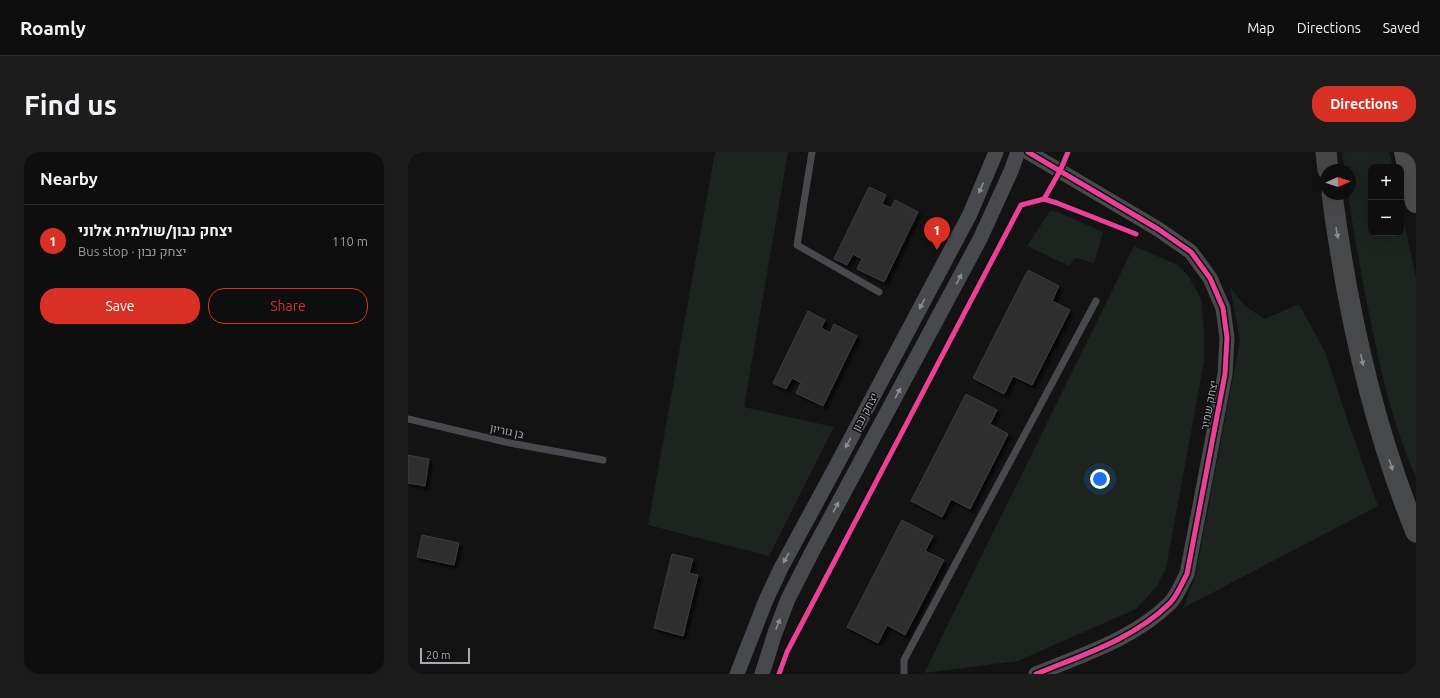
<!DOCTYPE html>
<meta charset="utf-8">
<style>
body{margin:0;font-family:Ubuntu,Heebo,sans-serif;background:#1c1c1d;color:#f1f3f6}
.controls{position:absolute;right:12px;top:12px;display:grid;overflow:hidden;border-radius:8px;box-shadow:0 4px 16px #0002}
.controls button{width:36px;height:36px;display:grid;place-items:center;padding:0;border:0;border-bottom:1px solid #2e2e2f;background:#0e0e0f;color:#f1f3f6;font:20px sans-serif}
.compass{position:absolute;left:912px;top:12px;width:36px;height:36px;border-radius:50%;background:#0e0e0f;box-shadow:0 4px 16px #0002;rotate:87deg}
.scale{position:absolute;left:12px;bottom:10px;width:50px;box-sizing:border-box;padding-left:4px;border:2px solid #a6abb3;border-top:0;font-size:11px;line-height:14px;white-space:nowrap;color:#a6abb3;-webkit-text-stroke:3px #0e0e0f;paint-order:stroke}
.you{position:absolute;left:692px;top:327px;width:14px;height:14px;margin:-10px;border:3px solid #fff;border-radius:50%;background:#1a73e8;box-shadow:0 0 0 6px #1a73e833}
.badge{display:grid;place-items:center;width:26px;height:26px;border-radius:50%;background:#d93025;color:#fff;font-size:13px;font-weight:700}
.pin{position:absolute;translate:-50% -33px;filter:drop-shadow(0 1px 2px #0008)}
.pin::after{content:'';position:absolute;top:21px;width:14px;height:12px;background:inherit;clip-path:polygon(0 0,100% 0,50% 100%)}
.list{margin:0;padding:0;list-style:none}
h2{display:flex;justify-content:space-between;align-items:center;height:52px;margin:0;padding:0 16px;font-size:17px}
h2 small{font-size:13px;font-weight:400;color:#9b9c9e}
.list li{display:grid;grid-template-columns:26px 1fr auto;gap:12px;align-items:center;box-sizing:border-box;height:72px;padding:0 16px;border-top:1px solid #2e2e2f}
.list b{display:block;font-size:15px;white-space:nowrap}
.list p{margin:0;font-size:13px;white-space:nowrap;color:#9b9c9e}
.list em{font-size:13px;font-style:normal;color:#9b9c9e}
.actions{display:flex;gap:8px;padding:12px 16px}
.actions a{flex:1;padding:9px 0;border:1px solid #d93025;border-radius:16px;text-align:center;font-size:14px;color:#d93025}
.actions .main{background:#d93025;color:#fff}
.map{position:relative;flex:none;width:1008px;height:522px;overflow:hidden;border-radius:16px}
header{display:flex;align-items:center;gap:24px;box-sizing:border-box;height:56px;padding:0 20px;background:#0e0e0f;border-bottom:1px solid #2e2e2f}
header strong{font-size:19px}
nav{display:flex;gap:22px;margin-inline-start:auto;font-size:14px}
.intro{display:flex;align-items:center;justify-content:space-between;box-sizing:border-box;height:96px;padding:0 24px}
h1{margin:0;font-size:28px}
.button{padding:10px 18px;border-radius:16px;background:#d93025;color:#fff;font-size:14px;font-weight:700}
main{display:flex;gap:24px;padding:0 24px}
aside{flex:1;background:#0e0e0f;border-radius:16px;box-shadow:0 4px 16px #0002}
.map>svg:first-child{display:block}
.green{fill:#1d231e}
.building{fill:#2e2e2f;stroke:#3c3d40;filter:url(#shadow)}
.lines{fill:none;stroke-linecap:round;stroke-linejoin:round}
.service{stroke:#48494c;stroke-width:7}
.minor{stroke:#48494c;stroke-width:15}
.secondary{stroke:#46484a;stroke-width:21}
.motorway{stroke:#4a4c4d;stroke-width:22}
.cycleway-casing{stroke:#0e0e0f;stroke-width:8}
.cycleway{stroke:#ea4096;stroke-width:5}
.oneway{fill:#8a8e94}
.oneway2{fill:#898d94}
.labels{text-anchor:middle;stroke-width:3;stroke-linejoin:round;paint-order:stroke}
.street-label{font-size:11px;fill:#a6abb3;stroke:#0e0e0f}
</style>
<header>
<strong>Roamly</strong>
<nav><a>Map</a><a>Directions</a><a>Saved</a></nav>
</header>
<div class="intro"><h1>Find us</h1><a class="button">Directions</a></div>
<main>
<aside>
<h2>Nearby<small></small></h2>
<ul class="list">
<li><span class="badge">1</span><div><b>יצחק נבון/שולמית אלוני</b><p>Bus stop · יצחק נבון</p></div><em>110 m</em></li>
</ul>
<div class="actions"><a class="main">Save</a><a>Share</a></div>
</aside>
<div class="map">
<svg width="1008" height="522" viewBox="0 0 1008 522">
<defs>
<filter id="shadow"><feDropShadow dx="3.5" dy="3.5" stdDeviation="1" flood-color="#0009"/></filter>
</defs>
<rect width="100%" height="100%" fill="#131314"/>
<g class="green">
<path d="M 307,0 L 380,0 L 336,255 L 426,275 L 361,404 L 240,373 Z"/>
<path d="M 934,0 L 981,0 L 985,15 L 963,15 L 963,81 L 993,81 L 993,55 L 1008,126 L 1008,325 C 987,279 975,230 965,180 C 955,134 947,88 940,42 L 942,42 L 942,18 L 936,18 Z"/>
<path d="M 642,59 L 650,60 L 695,80 L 686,112 L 673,107 L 667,106 L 661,114 L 619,94 Z"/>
<path d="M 726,94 L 770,113 L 781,125 L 793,147 L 796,177 L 796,210 L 758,416 L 749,434 L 728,457 L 610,509 L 516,521 Z"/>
<path d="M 822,135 L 836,153 L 856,167 L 891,152 L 917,200 L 939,267 L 970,354 L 775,456 L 787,426 L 832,188 Z"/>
</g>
<g class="building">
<path d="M 461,35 L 478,43 L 474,52 L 483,56 L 487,48 L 510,60 L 476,130 L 449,117 L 454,107 L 445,102 L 439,113 L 426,107 Z"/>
<path d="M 620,118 L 651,134 L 644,149 L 662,158 L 624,233 L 605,224 L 596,242 L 565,226 Z"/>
<path d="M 400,159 L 417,168 L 413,176 L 422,181 L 426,172 L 449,184 L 415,254 L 388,241 L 393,231 L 384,226 L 378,237 L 365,231 Z"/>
<path d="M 558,242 L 589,258 L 582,272 L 600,282 L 562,357 L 543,347 L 534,365 L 503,349 Z"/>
<path d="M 0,303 L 21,307 L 17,334 L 0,331 Z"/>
<path d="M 494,368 L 525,384 L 517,399 L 536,408 L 497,483 L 479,473 L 470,491 L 439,475 Z"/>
<path d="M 14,383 L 51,391 L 46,413 L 9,405 Z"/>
<path d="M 264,402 L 285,407 L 281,421 L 290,423 L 275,484 L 246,476 Z"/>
</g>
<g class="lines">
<g class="service">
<path d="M 404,0 L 389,93 L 471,140"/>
<path d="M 0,267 L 102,291 L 195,308"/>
<path d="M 496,522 L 496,508 L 688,149"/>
</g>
<g class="minor">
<path d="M 620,0 L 750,77 L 783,100 L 802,126 L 815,156 L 819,186 L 817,222 L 779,422 C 774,431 769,444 762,451 C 726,487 674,503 628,522"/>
<path d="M 329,522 L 358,448 L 373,416 L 426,318 L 562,62 L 588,0"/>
<path d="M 354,522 L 367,481 L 380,447 L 404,400 L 572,87 L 603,19 L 610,0"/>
</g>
<g class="secondary">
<path d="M 918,0 L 920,18"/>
<path d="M 924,42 C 939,157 964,272 1008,380"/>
</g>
<path class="motorway" d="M 997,0 L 1008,50"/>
<g class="cycleway-casing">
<g id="cycleway">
<path d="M 620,0 L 750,77 L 783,100 L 802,126 L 815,156 L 819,186 L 817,222 L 779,422 C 774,431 769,444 762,451 C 726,487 674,503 628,522"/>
<path d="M 636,47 L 652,19 L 660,0"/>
<path d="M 371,522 L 379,500 L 613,53 L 636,47 L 649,51 L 728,82"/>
</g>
</g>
<use href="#cycleway" class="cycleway"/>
</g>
<defs><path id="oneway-solid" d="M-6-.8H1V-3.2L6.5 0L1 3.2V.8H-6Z"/></defs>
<g class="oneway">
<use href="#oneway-solid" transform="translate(573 36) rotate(113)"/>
<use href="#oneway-solid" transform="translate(551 127) rotate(-62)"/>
<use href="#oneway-solid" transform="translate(514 152) rotate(118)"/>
<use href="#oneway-solid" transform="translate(490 241) rotate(-62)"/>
<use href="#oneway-solid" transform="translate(440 291) rotate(118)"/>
<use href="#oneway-solid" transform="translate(428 355) rotate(-62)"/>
<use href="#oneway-solid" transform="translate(378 406) rotate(119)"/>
<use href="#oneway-solid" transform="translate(370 472) rotate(-69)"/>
</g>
<g class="oneway2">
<use href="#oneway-solid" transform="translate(929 81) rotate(80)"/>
<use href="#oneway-solid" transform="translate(954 208) rotate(78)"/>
<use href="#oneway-solid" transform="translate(983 313) rotate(72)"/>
</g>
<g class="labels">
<g class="street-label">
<text transform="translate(801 253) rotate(-79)" y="4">יצחק שמיר</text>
<text transform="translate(457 260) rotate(-62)" y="4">יצחק נבון</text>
<text transform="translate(99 279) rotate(12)" y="4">בן גוריון</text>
</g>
</g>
</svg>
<div class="controls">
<button>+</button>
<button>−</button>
</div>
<svg class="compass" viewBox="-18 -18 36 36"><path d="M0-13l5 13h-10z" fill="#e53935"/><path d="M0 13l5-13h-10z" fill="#9b9c9e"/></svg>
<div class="scale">20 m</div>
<div class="you"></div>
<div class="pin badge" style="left:529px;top:98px">1</div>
</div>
</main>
